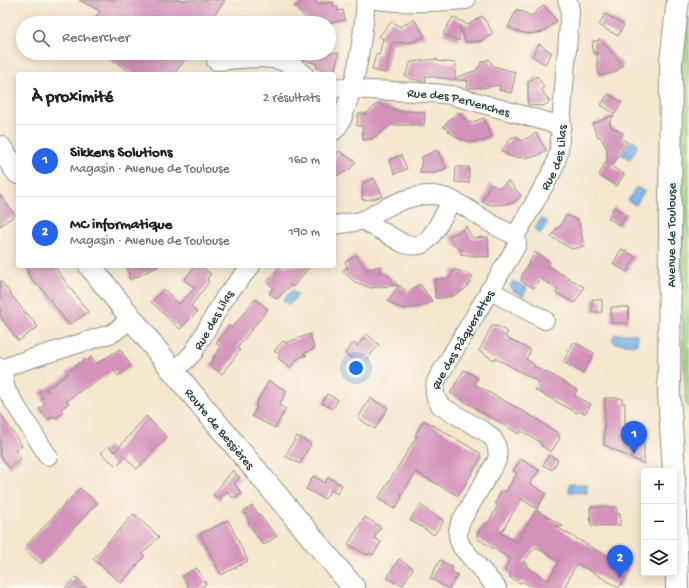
<!DOCTYPE html>
<html lang="fr">
<meta charset="utf-8">
<style>
body{margin:0;font-family:"Gochi Hand",sans-serif;background:#f6f6f6;color:#202124}
.controls{position:absolute;right:12px;bottom:12px;display:grid;overflow:hidden;border-radius:4px;box-shadow:0 2px 10px #0003}
.controls button{width:36px;height:36px;display:grid;place-items:center;padding:0;border:0;border-bottom:1px solid #e0e0e0;background:#fff;color:#202124;font:20px sans-serif}
.you{position:absolute;left:356px;top:368px;width:14px;height:14px;margin:-10px;border:3px solid #fff;border-radius:50%;background:#1a73e8;box-shadow:0 0 0 6px #1a73e833}
.badge{display:grid;place-items:center;width:26px;height:26px;border-radius:50%;background:#2563eb;color:#fff;font-size:13px;font-weight:700}
.pin{position:absolute;translate:-50% -33px;filter:drop-shadow(0 1px 2px #0008)}
.pin::after{content:'';position:absolute;top:21px;width:14px;height:12px;background:inherit;clip-path:polygon(0 0,100% 0,50% 100%)}
.list{margin:0;padding:0;list-style:none}
h2{display:flex;justify-content:space-between;align-items:center;height:52px;margin:0;padding:0 16px;font-size:17px}
h2 small{font-size:13px;font-weight:400;color:#757577}
.list li{display:grid;grid-template-columns:26px 1fr auto;gap:12px;align-items:center;box-sizing:border-box;height:72px;padding:0 16px;border-top:1px solid #e0e0e0}
.list b{display:block;font-size:15px;white-space:nowrap}
.list p{margin:0;font-size:13px;white-space:nowrap;color:#757577}
.list em{font-size:13px;font-style:normal;color:#757577}
.icon{flex:none;width:22px;height:22px;fill:none;stroke:currentColor;stroke-width:2;stroke-linecap:round;stroke-linejoin:round}
.map{position:relative;flex:none;width:689px;height:588px;overflow:hidden}
.search{position:absolute;background:#fff;box-shadow:0 2px 10px #0003;left:16px;top:16px;width:320px;height:44px;display:flex;align-items:center;gap:10px;box-sizing:border-box;padding:0 14px;border-radius:22px;color:#757577;font-size:15px}
.panel{position:absolute;background:#fff;box-shadow:0 2px 10px #0003;left:16px;top:72px;width:320px;height:196px;border-radius:4px}
.map>svg:first-child{display:block}
.green{fill:#a3d280;stroke:#61885a}
.water{fill:#76b4e9;stroke:#4a788e}
.building{fill:#d492ba;fill-rule:evenodd}
.lines{fill:none;stroke-linecap:round;stroke-linejoin:round}
.minor-casing{stroke:#8a9281;stroke-width:20}
.major-casing{stroke:#8a9281;stroke-width:24}
.minor{stroke:#fff;stroke-width:18}
.major{stroke:#fff;stroke-width:22}
.labels{text-anchor:middle;stroke-width:4;stroke-linejoin:round;paint-order:stroke}
.street-label{font-size:13px;fill:#1f3d34;stroke:#fbf7ec}
</style>
<div class="map">
<svg width="689" height="588" viewBox="0 0 689 588">
<rect width="100%" height="100%" fill="#fbf7ec"/>
<filter id="ink" filterUnits="userSpaceOnUse"><feTurbulence type="fractalNoise" baseFrequency=".025" numOctaves="2"/><feDisplacementMap in="SourceGraphic" scale="8" xChannelSelector="R" yChannelSelector="G"/><feConvolveMatrix kernelMatrix="1 2 1 2 8 2 1 2 1" color-interpolation-filters="sRGB"/></filter>
<filter id="wash" filterUnits="userSpaceOnUse"><feTurbulence type="fractalNoise" baseFrequency=".012" numOctaves="4" result="noise"/><feDisplacementMap in="SourceGraphic" scale="16" xChannelSelector="R" yChannelSelector="G"/><feGaussianBlur stdDeviation="0.9" result="paint"/><feColorMatrix in="noise" values="0 0 0 0 0 0 0 0 0 0 0 0 0 0 0 0 0 1.4 0 .05"/><feComposite in="paint" operator="in"/></filter>
<g filter="url(#wash)">
<rect width="100%" height="100%" fill="#f5e6ce"/>
<path class="green" d="M 689,18 L 689,408 L 686,404 L 683,346 L 680,118 L 681,57 Z"/>
<g class="water">
<path d="M 633,141 L 636,142 L 637,147 L 630,159 L 622,155 L 630,142 Z"/>
<path d="M 636,187 L 644,191 L 636,205 L 628,201 Z"/>
<path d="M 541,218 L 548,222 L 540,234 L 534,229 Z"/>
<path d="M 513,281 L 527,288 L 523,296 L 511,289 L 510,287 Z"/>
<path d="M 292,290 L 298,295 L 289,305 L 283,300 Z"/>
<path d="M 617,334 L 637,334 L 637,345 L 615,343 L 612,339 L 614,335 Z"/>
<path d="M 569,484 L 587,484 L 587,493 L 569,492 Z"/>
</g>
<g id="blocks">
<g class="building">
<path d="M 79,0 L 225,0 L 208,23 L 91,23 L 100,11 Z"/>
<path d="M 305,0 L 315,0 L 318,4 L 333,2 L 334,7 L 337,6 L 338,11 L 343,10 L 345,20 L 329,23 L 318,23 L 306,18 L 294,7 Z"/>
<path d="M 544,5 L 557,21 L 543,32 L 531,34 L 519,32 L 508,27 L 517,9 L 531,16 Z"/>
<path d="M 605,14 L 624,25 L 618,36 L 599,25 Z"/>
<path d="M 482,16 L 493,33 L 483,40 L 473,42 L 466,42 L 460,27 L 459,41 L 443,34 L 453,17 L 468,25 Z"/>
<path d="M 414,19 L 425,36 L 412,42 L 392,43 L 385,73 L 372,70 L 376,54 L 379,55 L 383,39 L 379,36 L 392,21 L 400,27 Z"/>
<path d="M 599,38 L 623,65 L 616,72 L 610,74 L 599,76 L 597,62 L 598,53 L 592,52 L 593,41 L 599,41 Z"/>
<path d="M 539,44 L 552,53 L 545,64 L 532,56 Z"/>
<path d="M 103,53 L 190,53 L 174,74 L 132,74 Z"/>
<path d="M 290,53 L 339,53 L 334,72 L 316,67 L 317,64 L 301,59 Z"/>
<path d="M 437,59 L 437,61 L 456,63 L 455,78 L 477,70 L 477,68 L 481,66 L 480,63 L 489,59 L 493,66 L 515,72 L 514,77 L 515,77 L 511,93 L 499,90 L 500,85 L 483,88 L 467,88 L 468,81 L 425,76 L 426,82 L 424,82 L 409,78 L 405,76 L 411,62 Z"/>
<path d="M 537,76 L 544,87 L 541,89 L 550,102 L 543,106 L 528,105 L 528,82 Z"/>
<path d="M 608,94 L 622,102 L 615,114 L 601,105 Z"/>
<path d="M 377,104 L 400,111 L 425,112 L 424,125 L 391,125 L 372,139 L 363,140 L 362,126 L 357,126 L 358,114 L 366,114 Z"/>
<path d="M 458,112 L 469,123 L 484,118 L 491,137 L 484,141 L 470,142 L 458,138 L 449,132 L 443,126 Z"/>
<path d="M 614,115 L 609,123 L 611,124 L 610,126 L 623,133 L 621,138 L 627,142 L 612,167 L 624,174 L 617,186 L 599,175 L 605,163 L 607,164 L 607,149 L 600,136 L 598,137 L 592,124 Z"/>
<path d="M 536,133 L 546,150 L 537,156 L 527,157 L 527,158 L 514,157 L 507,155 L 501,151 L 512,137 L 516,137 L 522,141 Z"/>
<path d="M 437,150 L 446,168 L 437,173 L 420,173 L 422,157 Z"/>
<path d="M 339,151 L 356,162 L 349,170 L 334,177 L 334,159 Z"/>
<path d="M 401,155 L 407,169 L 395,174 L 389,160 Z"/>
<path d="M 456,167 L 469,167 L 469,183 L 455,182 Z"/>
<path d="M 374,178 L 383,196 L 373,199 L 362,200 L 363,183 Z"/>
<path d="M 508,181 L 521,195 L 517,200 L 512,203 L 497,205 L 491,205 L 482,202 L 490,184 L 500,188 Z"/>
<path d="M 0,195 L 15,215 L 0,226 Z"/>
<path d="M 614,207 L 627,215 L 620,226 L 608,218 Z"/>
<path d="M 566,215 L 578,220 L 584,246 L 572,249 L 551,237 L 556,229 L 560,227 Z"/>
<path d="M 466,226 L 472,238 L 488,237 L 489,257 L 476,256 L 460,254 L 462,250 L 455,246 L 449,236 L 465,229 Z"/>
<path d="M 621,249 L 636,257 L 627,272 L 613,264 Z"/>
<path d="M 535,252 L 550,262 L 548,266 L 584,287 L 575,303 L 556,293 L 558,289 L 540,278 L 534,288 L 521,281 L 522,275 Z"/>
<path d="M 356,255 L 366,270 L 380,266 L 381,272 L 387,274 L 398,285 L 371,288 L 355,282 L 342,271 L 348,268 L 345,262 Z"/>
<path d="M 24,266 L 54,266 L 88,312 L 69,325 L 39,285 L 37,286 L 27,273 L 29,272 Z"/>
<path d="M 127,266 L 159,266 L 130,280 Z"/>
<path d="M 195,266 L 200,266 L 211,274 L 207,279 L 209,282 L 191,306 L 197,312 L 180,329 L 151,302 L 164,289 L 179,304 L 195,288 L 184,280 Z"/>
<path d="M 280,266 L 310,266 L 293,287 L 291,285 L 277,299 L 269,293 L 273,288 L 267,282 Z"/>
<path d="M 454,269 L 473,276 L 470,282 L 465,289 L 453,296 L 442,298 L 435,298 L 435,279 L 450,278 Z"/>
<path d="M 0,280 L 26,314 L 27,313 L 38,327 L 18,341 L 0,316 Z"/>
<path d="M 420,284 L 432,301 L 425,305 L 419,307 L 405,309 L 396,306 L 388,301 L 399,285 L 408,292 Z"/>
<path d="M 255,299 L 268,309 L 237,348 L 240,350 L 222,374 L 210,365 L 214,359 L 213,358 L 221,347 L 216,343 L 229,326 L 232,328 Z"/>
<path d="M 592,299 L 602,300 L 602,312 L 592,312 Z"/>
<path d="M 611,307 L 629,307 L 628,323 L 611,323 Z"/>
<path d="M 493,326 L 497,326 L 508,332 L 505,337 L 531,350 L 526,359 L 534,364 L 533,366 L 554,376 L 577,390 L 574,396 L 591,404 L 586,413 L 583,413 L 579,411 L 577,413 L 535,390 L 539,382 L 495,358 L 494,360 L 479,351 L 491,327 Z"/>
<path d="M 310,334 L 314,349 L 303,354 L 307,355 L 297,359 L 290,368 L 278,358 L 280,355 L 274,351 L 283,341 L 286,343 Z"/>
<path d="M 367,334 L 379,345 L 360,366 L 345,353 L 354,343 L 357,346 Z"/>
<path d="M 574,342 L 594,353 L 583,373 L 563,362 Z"/>
<path d="M 120,349 L 131,366 L 118,376 L 114,370 L 101,379 L 100,378 L 86,388 L 86,387 L 66,401 L 69,403 L 61,409 L 63,413 L 56,418 L 54,416 L 48,420 L 39,409 L 45,404 L 41,399 L 43,398 L 39,393 L 45,388 L 49,393 L 46,389 L 68,374 L 66,373 L 85,359 L 87,361 L 91,357 L 96,364 Z"/>
<path d="M 464,370 L 478,378 L 474,384 L 535,418 L 560,435 L 558,437 L 560,438 L 551,452 L 541,446 L 542,444 L 537,440 L 521,431 L 519,434 L 450,393 Z"/>
<path d="M 269,381 L 287,391 L 279,405 L 286,409 L 275,428 L 252,416 L 257,407 L 255,406 Z"/>
<path d="M 327,394 L 338,400 L 332,409 L 322,403 Z"/>
<path d="M 370,398 L 388,408 L 375,429 L 358,418 Z"/>
<path d="M 605,398 L 622,398 L 622,404 L 625,403 L 625,429 L 644,429 L 644,464 L 604,445 Z"/>
<path d="M 0,413 L 22,446 L 15,450 L 21,459 L 9,468 L 0,455 Z"/>
<path d="M 146,416 L 167,437 L 137,469 L 125,457 L 116,466 L 101,453 L 108,446 L 115,452 Z"/>
<path d="M 424,420 L 480,453 L 481,458 L 458,496 L 416,472 L 401,496 L 402,497 L 395,509 L 378,499 L 417,436 L 415,435 Z"/>
<path d="M 297,436 L 311,444 L 300,464 L 285,456 Z"/>
<path d="M 549,455 L 558,460 L 552,470 L 543,465 Z"/>
<path d="M 521,459 L 539,470 L 530,484 L 546,493 L 537,509 L 521,499 L 501,533 L 517,543 L 536,510 L 563,526 L 555,526 L 629,569 L 619,588 L 577,563 L 564,588 L 534,588 L 522,581 L 520,583 L 509,577 L 511,575 L 504,570 L 511,559 L 478,539 L 477,534 L 484,523 L 487,525 L 498,505 L 495,503 L 502,490 L 506,492 L 517,473 L 513,471 ZM 536,547 L 559,561 L 548,581 L 526,566 L 527,564 L 523,562 Z"/>
<path d="M 233,470 L 240,478 L 234,483 L 242,494 L 233,498 L 227,491 L 219,500 L 213,495 Z"/>
<path d="M 313,476 L 325,483 L 328,477 L 342,485 L 337,494 L 331,490 L 325,499 L 306,489 Z"/>
<path d="M 80,488 L 97,503 L 41,564 L 24,548 Z"/>
<path d="M 420,505 L 444,521 L 434,535 L 410,520 Z"/>
<path d="M 252,506 L 277,536 L 264,545 L 248,524 L 250,521 L 243,512 Z"/>
<path d="M 590,507 L 617,507 L 617,514 L 620,514 L 620,525 L 591,526 Z"/>
<path d="M 134,514 L 159,537 L 142,554 L 145,556 L 121,583 L 93,559 Z"/>
<path d="M 365,517 L 381,527 L 374,538 L 381,542 L 373,555 L 369,553 L 367,555 L 348,544 Z"/>
<path d="M 228,520 L 248,561 L 221,575 L 200,534 Z"/>
<path d="M 399,559 L 413,568 L 403,585 L 397,582 L 396,583 L 387,578 Z"/>
<path d="M 440,560 L 453,568 L 451,571 L 458,575 L 450,588 L 447,588 L 430,578 Z"/>
<path d="M 197,568 L 206,584 L 199,588 L 189,588 L 182,576 Z"/>
<path d="M 76,577 L 87,588 L 65,588 Z"/>
</g>
</g>
</g>
<g filter="url(#ink)">
<use href="#blocks" fill-opacity="0" stroke="#8a9281" stroke-width="1"/>
<g class="lines">
<g class="minor-casing">
<g id="minor">
<path d="M 377,0 C 406,4 436,2 466,0"/>
<path d="M 216,61 C 238,60 271,53 291,65 C 296,67 300,71 304,74"/>
<path id="s1" d="M 334,87 C 373,92 412,90 451,95 L 562,126"/>
<path d="M 334,131 C 340,126 343,118 345,110 C 358,75 363,37 366,0"/>
<path d="M 363,220 L 404,244 C 411,246 419,247 425,242 C 434,236 446,210 452,200"/>
<path id="s2" d="M 334,225 C 343,223 355,223 364,220 C 369,218 373,215 377,212 C 400,200 427,188 452,200 C 474,210 492,228 516,235 L 552,172 L 556,162 L 559,150 L 570,12 L 569,4 L 567,0"/>
<path d="M 489,290 L 545,320"/>
<path d="M 0,367 L 2,369 L 17,363 L 113,333 L 131,319"/>
<path d="M 2,369 L 6,390 L 48,456"/>
<path id="s3" d="M 174,372 L 193,353 L 225,297 L 251,266"/>
<path id="s4" d="M 497,588 L 461,546 C 457,536 457,531 461,521 L 497,460 C 499,448 496,440 487,433 L 441,406 C 434,398 434,391 436,381 L 517,245 L 516,235"/>
</g>
</g>
<g class="major-casing">
<g id="major">
<path d="M 0,147 L 18,173"/>
<path id="s5" d="M 90,266 L 174,372 L 354,588"/>
<path id="s6" d="M 674,471 L 669,395 L 671,61 L 678,0"/>
<path d="M 674,478 L 677,588"/>
</g>
</g>
<use href="#minor" class="minor"/>
<use href="#major" class="major"/>
</g>
</g>
<g class="labels">
<g class="street-label">
<text dy="5" stroke="none"><textPath href="#s1" startOffset="126">Rue des Pervenches</textPath></text>
<text dy="5" stroke="none"><textPath href="#s2" startOffset="285">Rue des Lilas</textPath></text>
<text dy="5" stroke="none"><textPath href="#s6" startOffset="236">Avenue de Toulouse</textPath></text>
<text dy="5" stroke="none"><textPath href="#s3" startOffset="66">Rue des Lilas</textPath></text>
<text dy="5" stroke="none"><textPath href="#s4" startOffset="311">Rue des Pâquerettes</textPath></text>
<text dy="5" stroke="none"><textPath href="#s5" startOffset="208">Route de Bessières</textPath></text>
</g>
</g>
</svg>
<div class="controls">
<button>+</button>
<button>−</button>
<button><svg class="icon" aria-label="layers" viewBox="0 0 24 24"><path d="M12 4l9 5-9 5-9-5zM3 14l9 5 9-5"/></svg></button>
</div>
<div class="you"></div>
<div class="pin badge" style="left:634px;top:454px">1</div>
<div class="pin badge" style="left:620px;top:578px">2</div>
<div class="search"><svg class="icon" aria-label="search" viewBox="0 0 24 24"><circle cx="10" cy="10" r="6"/><path d="M15 15l6 6"/></svg>Rechercher</div>
<section class="panel">
<h2>À proximité<small>2 résultats</small></h2>
<ul class="list">
<li><span class="badge">1</span><div><b>Sikkens Solutions</b><p>Magasin · Avenue de Toulouse</p></div><em>160 m</em></li>
<li><span class="badge">2</span><div><b>MC informatique</b><p>Magasin · Avenue de Toulouse</p></div><em>190 m</em></li>
</ul>
</section>
</div>
